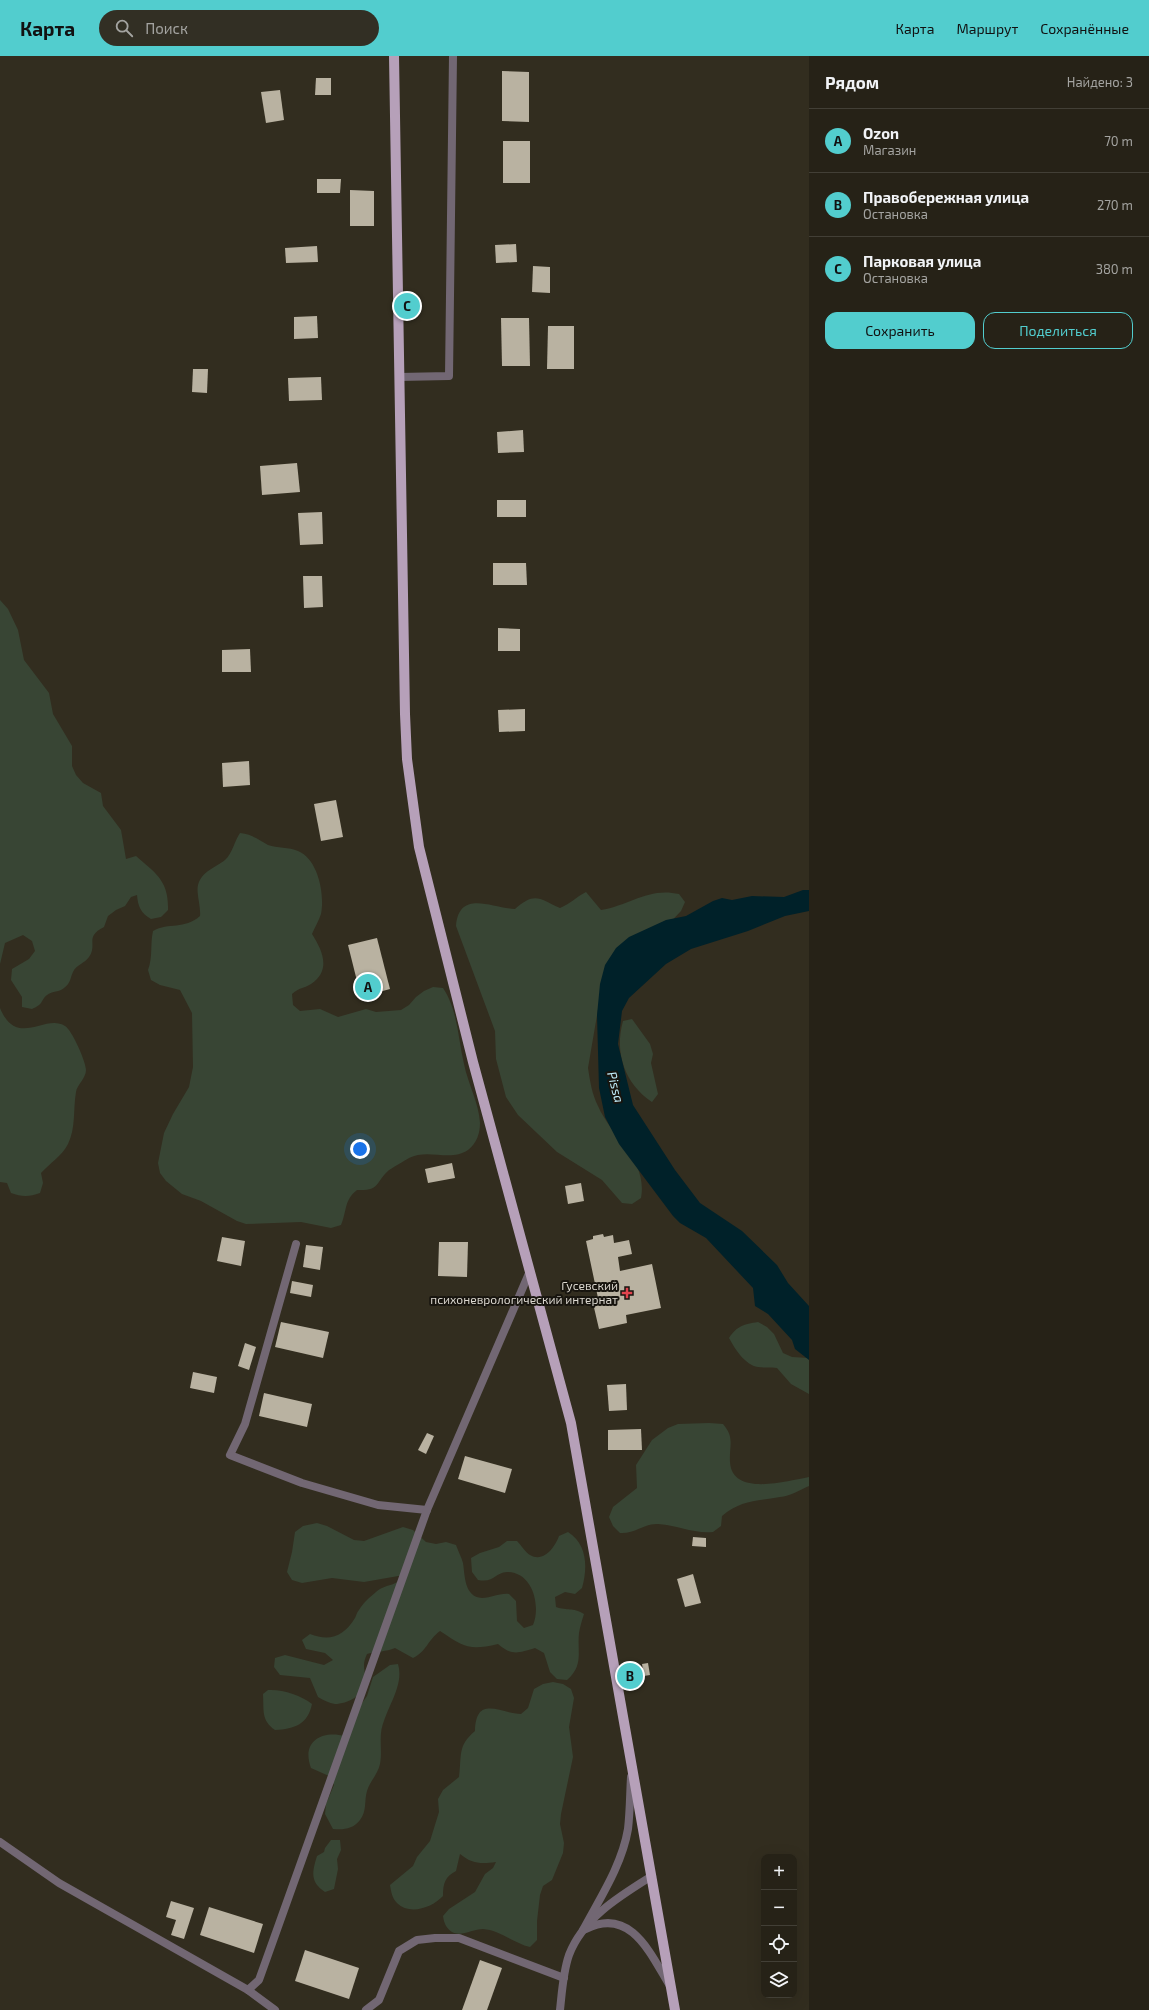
<!DOCTYPE html>
<html lang="ru">
<meta charset="utf-8">
<style>
body{margin:0;font-family:"Exo 2",sans-serif;background:#322f24;color:#f1f3f6}
.controls{position:absolute;right:12px;bottom:12px;display:grid;overflow:hidden;border-radius:8px;box-shadow:0 4px 16px #0002}
.controls button{width:36px;height:36px;display:grid;place-items:center;padding:0;border:0;border-bottom:1px solid #423f36;background:#262217;color:#f1f3f6;font:20px sans-serif}
.you{position:absolute;left:360px;top:1093px;width:14px;height:14px;margin:-10px;border:3px solid #fff;border-radius:50%;background:#1a73e8;box-shadow:0 0 0 6px #1a73e833}
.badge{display:grid;place-items:center;width:26px;height:26px;border-radius:50%;background:#52cdce;color:#111;font-size:13px;font-weight:700}
.pin{position:absolute;translate:-50% -50%;border:2px solid #fff;box-shadow:0 1px 4px #0006}
.list{margin:0;padding:0;list-style:none}
h2{display:flex;justify-content:space-between;align-items:center;height:52px;margin:0;padding:0 16px;font-size:17px}
h2 small{font-size:13px;font-weight:400;color:#a4a4a1}
.list li{display:grid;grid-template-columns:26px 1fr auto;gap:12px;align-items:center;box-sizing:border-box;height:64px;padding:0 16px;border-top:1px solid #423f36}
.list b{display:block;font-size:15px;white-space:nowrap}
.list p{margin:0;font-size:13px;white-space:nowrap;color:#a4a4a1}
.list em{font-size:13px;font-style:normal;color:#a4a4a1}
.actions{display:flex;gap:8px;padding:12px 16px}
.actions a{flex:1;padding:9px 0;border:1px solid #52cdce;border-radius:12px;text-align:center;font-size:14px;color:#52cdce}
.actions .main{background:#52cdce;color:#111}
.icon{flex:none;width:22px;height:22px;fill:none;stroke:currentColor;stroke-width:2;stroke-linecap:round;stroke-linejoin:round}
.map{position:relative;flex:none;width:809px;height:1954px;overflow:hidden}
header{display:flex;align-items:center;gap:24px;box-sizing:border-box;height:56px;padding:0 20px;background:#52cdce;color:#111}
header strong{font-size:19px}
nav{display:flex;gap:22px;margin-inline-start:auto;font-size:14px}
.search{width:280px;height:36px;background:#322f24;display:flex;align-items:center;gap:10px;box-sizing:border-box;padding:0 14px;border-radius:22px;color:#a4a4a1;font-size:15px}
main{display:flex}
aside{flex:1;background:#262217}
.map>svg:first-child{display:block}
.green{fill:#384534}
.water{fill:#002129}
.building{fill:#b9b2a1}
.lines{fill:none;stroke-linecap:round;stroke-linejoin:round}
.service{stroke:#726773;stroke-width:8}
.minor{stroke:#726773;stroke-width:8}
.tertiary{stroke:#726773;stroke-width:8}
.primary{stroke:#b6a0b9;stroke-width:10}
.health-dot{fill:#e0444e;stroke:#18150f;stroke-width:1.5}
.labels{text-anchor:middle;stroke-width:4;stroke-linejoin:round;paint-order:stroke}
.poi-label{font-size:12px;fill:#dad6ce;stroke:#18150f;text-anchor:end}
.water-label{font-size:13px;font-style:italic;fill:#c0ecf9;stroke:#18150f}
</style>
<header>
<strong>Карта</strong>
<div class="search"><svg class="icon" aria-label="search" viewBox="0 0 24 24"><circle cx="10" cy="10" r="6"/><path d="M15 15l6 6"/></svg>Поиск</div>
<nav><a>Карта</a><a>Маршрут</a><a>Сохранённые</a></nav>
</header>
<main>
<div class="map">
<svg width="809" height="1954" viewBox="0 0 809 1954">
<rect width="100%" height="100%" fill="#322d1f"/>
<g class="green">
<path d="M 0,544 L 8,553 L 18,574 L 24,604 L 49,637 L 53,658 L 72,690 L 72,710 L 76,719 L 83,727 L 101,737 L 103,750 L 121,774 L 126,803 L 136,800 C 155,817 169,824 168,854 L 161,861 L 151,863 C 141,857 138,851 137,839 L 131,841 L 125,850 L 116,854 L 108,860 L 104,871 C 84,881 98,888 89,901 C 85,907 76,909 73,916 C 70,922 71,927 64,932 C 60,936 52,935 47,939 C 40,945 44,948 32,953 L 22,951 L 22,941 L 11,924 L 12,913 L 29,903 L 35,895 L 32,885 L 23,879 L 5,887 L 0,908 Z"/>
<path d="M 240,777 C 252,778 258,784 268,789 C 277,792 289,791 298,795 C 318,803 325,838 321,858 C 319,864 315,871 312,878 C 322,894 332,914 311,928 C 303,933 300,931 292,938 L 293,949 L 300,955 L 320,953 L 338,961 L 366,953 L 376,956 L 401,954 L 409,949 L 416,941 L 424,935 L 433,931 L 443,932 C 458,954 458,983 464,1008 C 468,1028 479,1047 480,1067 C 480,1077 477,1087 468,1094 C 450,1106 428,1092 409,1102 C 406,1104 390,1113 388,1115 C 375,1127 380,1135 357,1134 C 344,1144 347,1155 341,1169 L 331,1172 L 301,1166 L 246,1168 L 237,1165 L 201,1145 L 182,1138 L 166,1125 L 160,1117 L 158,1107 L 164,1077 L 173,1058 L 189,1031 L 193,1011 L 192,957 L 180,934 L 160,929 L 151,924 L 148,914 C 153,901 150,888 153,875 C 169,866 184,874 200,860 C 201,850 196,837 198,829 C 202,815 215,812 225,804 C 232,798 235,784 240,777 Z"/>
<path d="M 586,836 L 601,854 C 630,849 649,831 679,838 L 685,846 L 681,855 L 660,877 L 603,924 L 588,1012 C 590,1025 592,1038 598,1050 C 612,1082 648,1104 641,1142 L 632,1148 L 622,1147 L 602,1124 L 557,1096 L 518,1059 L 506,1041 L 496,1003 L 495,975 L 456,870 C 459,833 492,852 515,853 C 535,835 540,843 560,852 C 570,848 576,841 586,836 Z"/>
<path d="M 0,952 C 17,993 45,957 65,970 C 72,974 86,1006 86,1014 C 86,1022 77,1029 76,1036 C 73,1053 76,1072 68,1088 C 62,1100 50,1107 41,1117 L 43,1127 L 40,1137 C 29,1141 22,1141 11,1137 L 7,1127 L 0,1126 Z"/>
<path d="M 632,963 L 650,988 L 653,998 L 651,1007 L 658,1038 L 652,1046 C 625,1028 614,997 623,965 Z"/>
<path d="M 758,1266 L 767,1271 L 774,1278 L 783,1297 L 792,1301 L 809,1302 L 809,1338 L 791,1328 L 777,1312 C 771,1311 764,1312 758,1311 C 745,1309 735,1293 729,1282 C 737,1270 744,1268 758,1266 Z"/>
<path d="M 709,1367 L 723,1368 C 735,1382 729,1389 730,1406 C 732,1441 787,1425 809,1421 L 809,1430 C 800,1434 790,1440 780,1441 C 758,1445 740,1444 722,1460 L 721,1470 L 713,1476 C 694,1478 677,1469 658,1468 C 645,1467 635,1478 620,1477 L 613,1470 L 609,1461 L 613,1451 L 637,1432 L 636,1409 L 652,1384 L 668,1372 L 678,1368 Z"/>
<path d="M 317,1467 L 327,1470 L 354,1484 L 364,1485 L 403,1471 L 413,1474 L 426,1486 L 436,1488 L 446,1486 L 456,1489 C 458,1495 461,1500 463,1507 C 465,1519 464,1541 482,1542 C 492,1542 499,1537 509,1538 L 516,1545 L 517,1565 L 524,1572 L 533,1569 C 541,1550 533,1516 507,1516 C 494,1517 495,1527 478,1524 L 472,1516 L 471,1502 L 480,1497 L 499,1491 L 507,1485 L 517,1485 C 521,1489 526,1497 530,1499 C 544,1507 555,1491 559,1480 L 568,1476 C 587,1488 588,1511 582,1532 L 575,1538 L 565,1536 L 555,1541 L 556,1551 C 568,1555 572,1551 584,1558 C 582,1564 580,1571 579,1577 C 577,1596 584,1609 567,1624 L 557,1623 L 550,1616 L 544,1597 L 535,1592 C 518,1597 512,1600 498,1588 C 469,1595 464,1591 440,1575 C 427,1585 427,1595 413,1602 L 395,1592 C 386,1596 377,1595 367,1598 C 361,1611 366,1613 365,1626 C 365,1639 347,1648 335,1648 C 329,1647 323,1644 318,1641 L 310,1622 L 280,1619 L 274,1611 L 275,1602 L 285,1599 L 324,1609 L 333,1604 L 325,1597 L 306,1593 L 302,1584 L 310,1578 C 330,1586 344,1580 355,1562 C 356,1560 357,1556 359,1554 C 363,1547 370,1541 376,1536 C 386,1527 395,1532 404,1519 L 364,1526 L 332,1522 L 302,1527 L 292,1524 L 287,1516 L 292,1496 L 295,1476 L 303,1470 Z"/>
<path d="M 398,1608 C 405,1631 384,1654 381,1677 C 380,1687 382,1698 380,1708 C 378,1718 370,1725 367,1735 C 364,1745 367,1755 360,1764 C 353,1773 344,1774 333,1773 L 325,1758 L 326,1748 L 334,1729 L 329,1720 L 311,1712 C 301,1685 322,1674 345,1680 L 355,1657 L 367,1640 L 373,1621 L 390,1609 Z"/>
<path d="M 553,1626 L 563,1628 L 571,1633 L 574,1642 L 569,1671 L 573,1701 L 561,1758 L 560,1768 L 564,1787 L 563,1797 L 552,1824 L 543,1830 L 540,1839 L 537,1865 L 537,1884 L 530,1891 C 514,1887 499,1874 483,1873 C 473,1873 461,1881 452,1876 C 446,1872 444,1867 443,1860 L 449,1853 L 475,1836 L 485,1818 L 493,1812 L 496,1806 C 481,1808 472,1808 460,1798 L 456,1815 C 445,1821 443,1827 443,1840 C 433,1851 410,1860 397,1847 C 392,1842 391,1835 390,1829 L 413,1810 L 417,1801 L 430,1785 L 439,1756 L 438,1743 L 443,1734 L 459,1721 C 462,1700 457,1690 475,1675 C 476,1639 499,1657 521,1658 L 528,1652 L 534,1633 L 543,1628 Z"/>
<path d="M 268,1634 C 282,1633 301,1639 312,1648 C 308,1668 295,1673 275,1674 C 261,1664 264,1655 263,1638 Z"/>
<path d="M 331,1784 L 340,1784 L 341,1794 L 337,1803 L 338,1813 L 334,1833 L 325,1836 C 310,1826 312,1816 317,1800 L 324,1796 L 325,1792 Z"/>
</g>
<path class="water" d="M 803,834 L 809,834 L 809,855 L 785,860 L 748,875 L 691,893 L 666,908 L 629,942 L 622,955 L 618,988 L 633,1049 L 675,1114 L 700,1147 L 742,1175 L 777,1209 L 788,1227 L 809,1250 L 809,1304 L 795,1293 L 792,1284 L 768,1258 L 755,1250 L 753,1232 L 706,1182 L 680,1167 L 673,1160 L 619,1088 L 605,1061 L 599,1032 L 597,959 L 600,928 L 605,909 L 616,892 L 629,881 L 666,864 L 686,860 L 713,845 L 722,842 L 732,844 L 752,840 L 784,841 Z"/>
<g class="building">
<path d="M 502,15 L 529,16 L 529,66 L 502,65 Z"/>
<path d="M 316,22 L 331,22 L 331,39 L 315,39 Z"/>
<path d="M 280,34 L 284,64 L 266,67 L 261,36 Z"/>
<rect x="503" y="85" width="27" height="42"/>
<path d="M 317,123 L 341,123 L 340,137 L 317,137 Z"/>
<path d="M 350,134 L 374,135 L 374,170 L 350,170 Z"/>
<path d="M 516,188 L 517,206 L 496,207 L 495,189 Z"/>
<path d="M 317,190 L 318,206 L 286,207 L 285,192 Z"/>
<path d="M 533,210 L 550,211 L 550,237 L 532,236 Z"/>
<path d="M 317,260 L 318,282 L 294,283 L 294,261 Z"/>
<path d="M 501,262 L 529,262 L 530,310 L 502,310 Z"/>
<path d="M 548,270 L 574,270 L 574,313 L 547,313 Z"/>
<path d="M 193,313 L 208,313 L 207,337 L 192,336 Z"/>
<path d="M 321,321 L 322,344 L 289,345 L 288,322 Z"/>
<path d="M 523,374 L 524,396 L 498,397 L 497,376 Z"/>
<path d="M 297,407 L 300,436 L 262,439 L 260,410 Z"/>
<rect x="497" y="444" width="29" height="17"/>
<path d="M 322,456 L 323,488 L 300,489 L 298,457 Z"/>
<path d="M 493,507 L 526,507 L 527,529 L 493,529 Z"/>
<path d="M 303,520 L 322,520 L 323,551 L 304,552 Z"/>
<path d="M 498,572 L 520,573 L 520,595 L 498,595 Z"/>
<path d="M 250,593 L 251,616 L 222,616 L 222,594 Z"/>
<path d="M 525,653 L 525,675 L 499,676 L 498,654 Z"/>
<path d="M 249,705 L 250,729 L 223,731 L 222,707 Z"/>
<path d="M 336,744 L 343,781 L 321,785 L 314,748 Z"/>
<path d="M 377,882 L 390,933 L 361,941 L 348,889 Z"/>
<path d="M 452,1107 L 455,1122 L 428,1127 L 425,1113 Z"/>
<path d="M 581,1127 L 584,1145 L 568,1148 L 565,1130 Z"/>
<path d="M 603,1178 L 604,1181 L 613,1179 L 614,1187 L 629,1184 L 632,1198 L 618,1201 L 620,1215 L 652,1208 L 661,1252 L 626,1259 L 627,1267 L 599,1273 L 592,1243 L 598,1242 L 586,1185 L 593,1183 L 593,1180 Z"/>
<path d="M 222,1181 L 245,1185 L 241,1210 L 217,1205 Z"/>
<path d="M 439,1186 L 468,1186 L 467,1221 L 438,1220 Z"/>
<path d="M 306,1189 L 323,1191 L 320,1214 L 303,1211 Z"/>
<path d="M 292,1225 L 313,1229 L 311,1241 L 290,1237 Z"/>
<path d="M 281,1266 L 329,1276 L 323,1302 L 275,1291 Z"/>
<path d="M 245,1287 L 256,1291 L 249,1314 L 238,1310 Z"/>
<path d="M 193,1316 L 217,1321 L 214,1337 L 190,1332 Z"/>
<path d="M 626,1328 L 627,1354 L 609,1355 L 607,1329 Z"/>
<path d="M 264,1337 L 312,1348 L 307,1371 L 259,1360 Z"/>
<path d="M 641,1373 L 642,1394 L 608,1394 L 608,1374 Z"/>
<path d="M 427,1377 L 434,1380 L 426,1398 L 418,1394 Z"/>
<path d="M 465,1400 L 512,1413 L 505,1437 L 458,1423 Z"/>
<path d="M 693,1481 L 706,1482 L 706,1491 L 692,1490 Z"/>
<path d="M 693,1518 L 701,1547 L 685,1551 L 677,1523 Z"/>
<path d="M 648,1607 L 650,1619 L 644,1620 L 642,1608 Z"/>
<path d="M 171,1845 L 194,1852 L 184,1883 L 171,1879 L 176,1864 L 166,1861 Z"/>
<path d="M 209,1851 L 263,1868 L 254,1897 L 200,1879 Z"/>
<path d="M 305,1894 L 359,1912 L 349,1943 L 295,1925 Z"/>
<path d="M 480,1904 L 502,1912 L 487,1954 L 462,1954 Z"/>
</g>
<g class="lines">
<g class="service">
<path d="M 296,1188 L 245,1368 L 230,1399 L 302,1427 L 378,1449 L 427,1454"/>
<path d="M 0,1786 L 59,1827 L 248,1934 L 275,1954"/>
<path d="M 248,1934 L 259,1924 L 427,1454 L 530,1215"/>
<path d="M 366,1954 L 379,1944 L 399,1895 L 417,1884 L 435,1882 L 459,1882 L 564,1922"/>
</g>
<path class="minor" d="M 399,321 L 449,320 L 453,0"/>
<g class="tertiary">
<path d="M 586,1873 C 631,1850 651,1899 670,1930"/>
<path d="M 583,1874 C 600,1842 622,1809 628,1773 C 630,1756 630,1738 631,1721"/>
<path d="M 560,1954 C 562,1936 563,1916 569,1899 C 583,1862 620,1840 652,1820"/>
</g>
<path class="primary" d="M 394,0 L 405,658 L 407,703 L 419,791 L 473,1006 L 571,1367 L 675,1954"/>
</g>
<path class="health-dot" d="M625 1231h4v4h4v4h-4v4h-4v-4h-4v-4h4z"/>
<g class="labels">
<g class="poi-label">
<text x="618" y="1234">Гусевский<tspan x="618" dy="14">психоневрологический интернат</tspan></text>
</g>
<g class="water-label">
<text transform="translate(616 1031) rotate(75)" y="5">Pissa</text>
</g>
</g>
</svg>
<div class="controls">
<button>+</button>
<button>−</button>
<button><svg class="icon" aria-label="locate" viewBox="0 0 24 24"><circle cx="12" cy="12" r="6"/><path d="M12 2v4M12 18v4M2 12h4M18 12h4"/></svg></button>
<button><svg class="icon" aria-label="layers" viewBox="0 0 24 24"><path d="M12 4l9 5-9 5-9-5zM3 14l9 5 9-5"/></svg></button>
</div>
<div class="you"></div>
<div class="pin badge" style="left:368px;top:931px">A</div>
<div class="pin badge" style="left:630px;top:1620px">B</div>
<div class="pin badge" style="left:407px;top:250px">C</div>
</div>
<aside>
<h2>Рядом<small>Найдено: 3</small></h2>
<ul class="list">
<li><span class="badge">A</span><div><b>Ozon</b><p>Магазин</p></div><em>70 m</em></li>
<li><span class="badge">B</span><div><b>Правобережная улица</b><p>Остановка</p></div><em>270 m</em></li>
<li><span class="badge">C</span><div><b>Парковая улица</b><p>Остановка</p></div><em>380 m</em></li>
</ul>
<div class="actions"><a class="main">Сохранить</a><a>Поделиться</a></div>
</aside>
</main>
